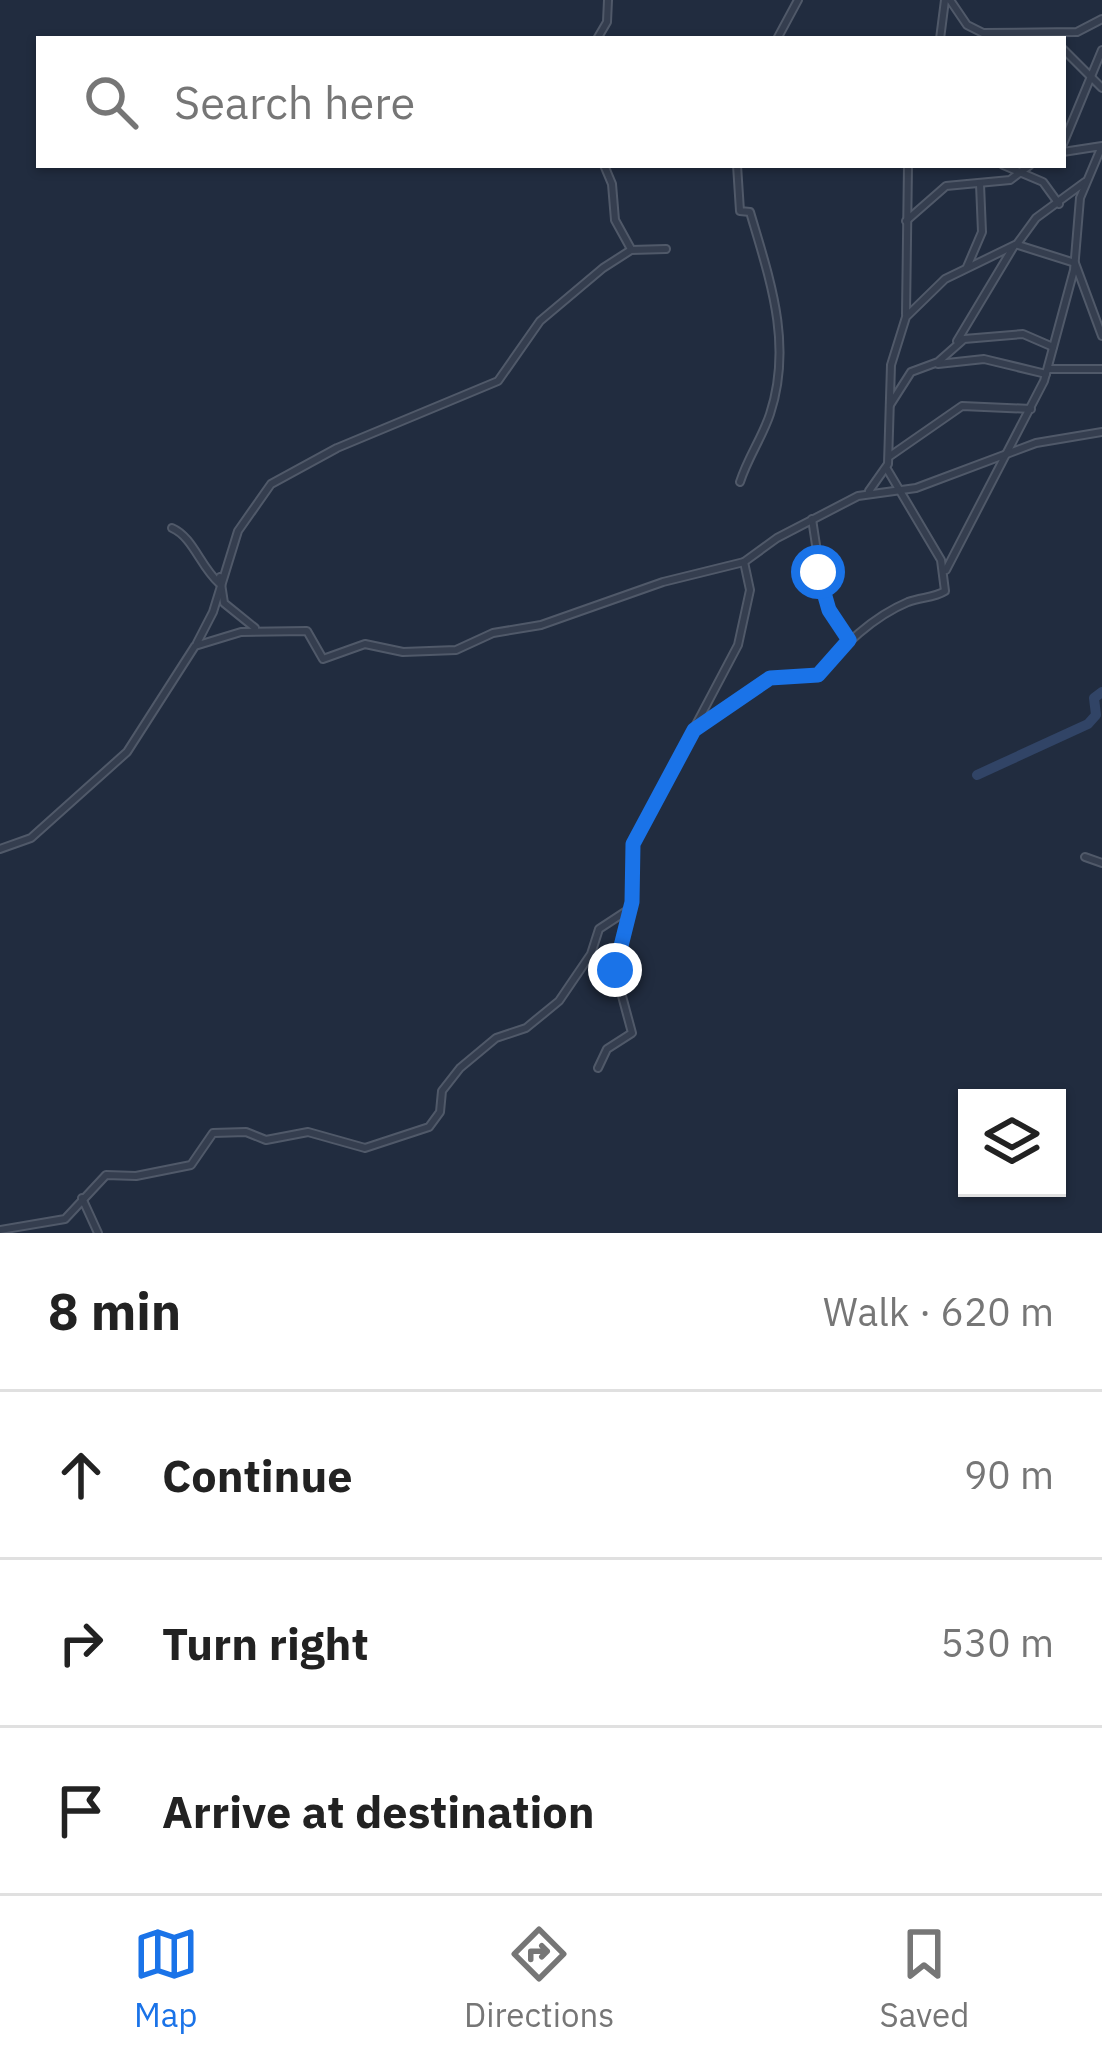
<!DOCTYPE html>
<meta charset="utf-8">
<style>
body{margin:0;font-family:"IBM Plex Sans",sans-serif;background:#f2f2f2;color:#222}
.controls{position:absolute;right:36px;bottom:36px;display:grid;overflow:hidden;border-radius:0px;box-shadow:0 3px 9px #0004}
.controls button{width:108px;height:108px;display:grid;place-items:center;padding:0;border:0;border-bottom:3px solid #e0e0e0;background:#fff;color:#222;font:60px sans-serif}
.stop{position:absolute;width:36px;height:36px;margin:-27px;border:9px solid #1a73e8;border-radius:50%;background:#fff}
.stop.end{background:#1a73e8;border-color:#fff;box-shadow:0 3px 12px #0008}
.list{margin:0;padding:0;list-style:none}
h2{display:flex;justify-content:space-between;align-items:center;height:156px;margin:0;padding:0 48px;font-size:51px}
h2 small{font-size:39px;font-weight:400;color:#767676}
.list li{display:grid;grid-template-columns:78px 1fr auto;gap:36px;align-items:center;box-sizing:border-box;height:168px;padding:0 48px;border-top:3px solid #e0e0e0}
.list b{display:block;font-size:45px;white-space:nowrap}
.list em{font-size:39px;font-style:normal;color:#767676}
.icon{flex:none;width:66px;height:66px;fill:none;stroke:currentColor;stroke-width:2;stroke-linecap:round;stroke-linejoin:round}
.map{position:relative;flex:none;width:1102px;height:1233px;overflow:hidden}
.search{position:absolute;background:#fff;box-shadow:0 3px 9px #0004;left:36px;right:36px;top:36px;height:132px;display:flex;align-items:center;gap:30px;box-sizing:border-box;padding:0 42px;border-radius:0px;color:#767676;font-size:45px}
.sheet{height:660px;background:#fff}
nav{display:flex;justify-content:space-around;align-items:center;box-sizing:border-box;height:168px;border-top:3px solid #e0e0e0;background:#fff;font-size:33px;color:#767676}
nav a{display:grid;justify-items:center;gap:6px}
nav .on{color:#1a73e8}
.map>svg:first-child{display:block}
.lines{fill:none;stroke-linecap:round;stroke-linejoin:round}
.river{stroke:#314466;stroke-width:10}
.minor-casing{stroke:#505969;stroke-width:10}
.minor{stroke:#353e4f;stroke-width:6}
.route{stroke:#1a73e8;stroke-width:15}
</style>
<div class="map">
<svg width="1102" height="1233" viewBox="0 0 1102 1233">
<rect width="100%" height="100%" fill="#212c3f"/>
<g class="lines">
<path class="river" d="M 977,775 L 1088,724 L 1096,715 L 1094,698 L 1102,692"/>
<g class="minor-casing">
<g id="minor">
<path d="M 950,0 L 967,25 L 983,33 L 1077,32 L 1102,19"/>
<path d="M 597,39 L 607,22 L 608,0"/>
<path d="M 777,39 L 798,0"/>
<path d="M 940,39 L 945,0"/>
<path d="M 1063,49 L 1102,88"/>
<path d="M 1063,144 L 1102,50"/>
<path d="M 604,165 L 612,184 L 615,220 L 631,249"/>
<path d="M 737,165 L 740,211 L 750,212 C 770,280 793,344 770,414 C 762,438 748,457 740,482"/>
<path d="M 1003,165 L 1043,182 L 1059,204"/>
<path d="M 906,221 L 946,186 L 1010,180 L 1030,165"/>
<path d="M 1018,245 L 1075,263 L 1102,336"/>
<path d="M 967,267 L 982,232 L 980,184"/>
<path d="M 906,314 L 908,165"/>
<path d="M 957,341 L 1014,246"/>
<path d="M 938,364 L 984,359 L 1046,374"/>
<path d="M 1048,369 L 1102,369"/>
<path d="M 890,405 L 911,372 L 938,362 L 964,339 L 1023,334 L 1053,347"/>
<path d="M 890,456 L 962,406 L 1031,409"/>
<path d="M 869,491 L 888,464 L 891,365 L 906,317 L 945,279 L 1017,244 L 1036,218 L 1085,182"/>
<path d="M 812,519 L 824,597 L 849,639"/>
<path d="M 172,528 C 193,537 200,566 219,583"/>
<path d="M 946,570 L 1044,381 L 1074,270 L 1080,198 L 1102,146 L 1063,152"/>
<path d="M 220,577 L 224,603 L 255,628"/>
<path d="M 197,643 L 213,612 L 238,531 L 271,484 L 337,448 L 498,381 L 540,321 L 603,268 L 631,250 L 666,249"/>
<path d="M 697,729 L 770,678 L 818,675 C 843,646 872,617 908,602 C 921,597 934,598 945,591 L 941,560 L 887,469"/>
<path d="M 0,849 L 31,838 L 127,752 L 195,646 L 241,632 L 307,631 L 323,659 L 365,644 L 403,652 L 456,650 L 493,633 L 541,625 L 663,582 L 744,562 L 777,538 L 858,496 L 916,488 L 1036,443 L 1102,432"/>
<path d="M 1085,857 L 1102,863"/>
<path d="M 598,1068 L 607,1049 L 632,1033 L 615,970 L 632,901 L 633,844 L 738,645 L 750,590 L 744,562"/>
<path d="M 82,1198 L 98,1233"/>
<path d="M 0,1230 L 65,1219 L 106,1175 L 136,1176 L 191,1165 L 213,1133 L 246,1132 L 266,1140 L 308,1132 L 365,1148 L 429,1127 L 440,1112 L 442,1091 L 460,1068 L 496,1038 L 526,1028 L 559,1001 L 591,954 L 599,929 L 631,908"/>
</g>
</g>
<use href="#minor" class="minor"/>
</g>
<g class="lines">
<path class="route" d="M 615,970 L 632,902 L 633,844 L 694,730 L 770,678 L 818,675 L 849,640 L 829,610 L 818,572"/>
</g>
</svg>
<div class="controls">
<button><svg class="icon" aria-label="layers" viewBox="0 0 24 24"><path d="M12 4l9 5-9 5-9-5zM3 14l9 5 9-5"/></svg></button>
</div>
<div class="stop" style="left:818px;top:572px"></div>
<div class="stop end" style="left:615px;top:970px"></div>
<div class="search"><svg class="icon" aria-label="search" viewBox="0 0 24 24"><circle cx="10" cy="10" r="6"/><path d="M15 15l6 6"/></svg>Search here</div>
</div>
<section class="sheet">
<h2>8 min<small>Walk · 620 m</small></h2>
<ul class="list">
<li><svg class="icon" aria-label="ahead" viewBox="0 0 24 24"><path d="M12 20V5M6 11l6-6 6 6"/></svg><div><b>Continue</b></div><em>90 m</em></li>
<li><svg class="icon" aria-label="right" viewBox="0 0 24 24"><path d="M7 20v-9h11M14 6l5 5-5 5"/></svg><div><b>Turn right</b></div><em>530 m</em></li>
<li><svg class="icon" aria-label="arrive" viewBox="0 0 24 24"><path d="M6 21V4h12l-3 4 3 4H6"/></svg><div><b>Arrive at destination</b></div></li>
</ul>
</section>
<nav>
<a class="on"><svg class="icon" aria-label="map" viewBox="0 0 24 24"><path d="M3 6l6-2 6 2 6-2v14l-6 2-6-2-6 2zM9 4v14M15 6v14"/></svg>Map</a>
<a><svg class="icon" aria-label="directions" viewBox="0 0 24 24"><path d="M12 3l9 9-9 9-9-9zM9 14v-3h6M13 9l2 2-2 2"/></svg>Directions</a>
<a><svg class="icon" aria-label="saved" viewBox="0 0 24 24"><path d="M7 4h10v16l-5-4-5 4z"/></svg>Saved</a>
</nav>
